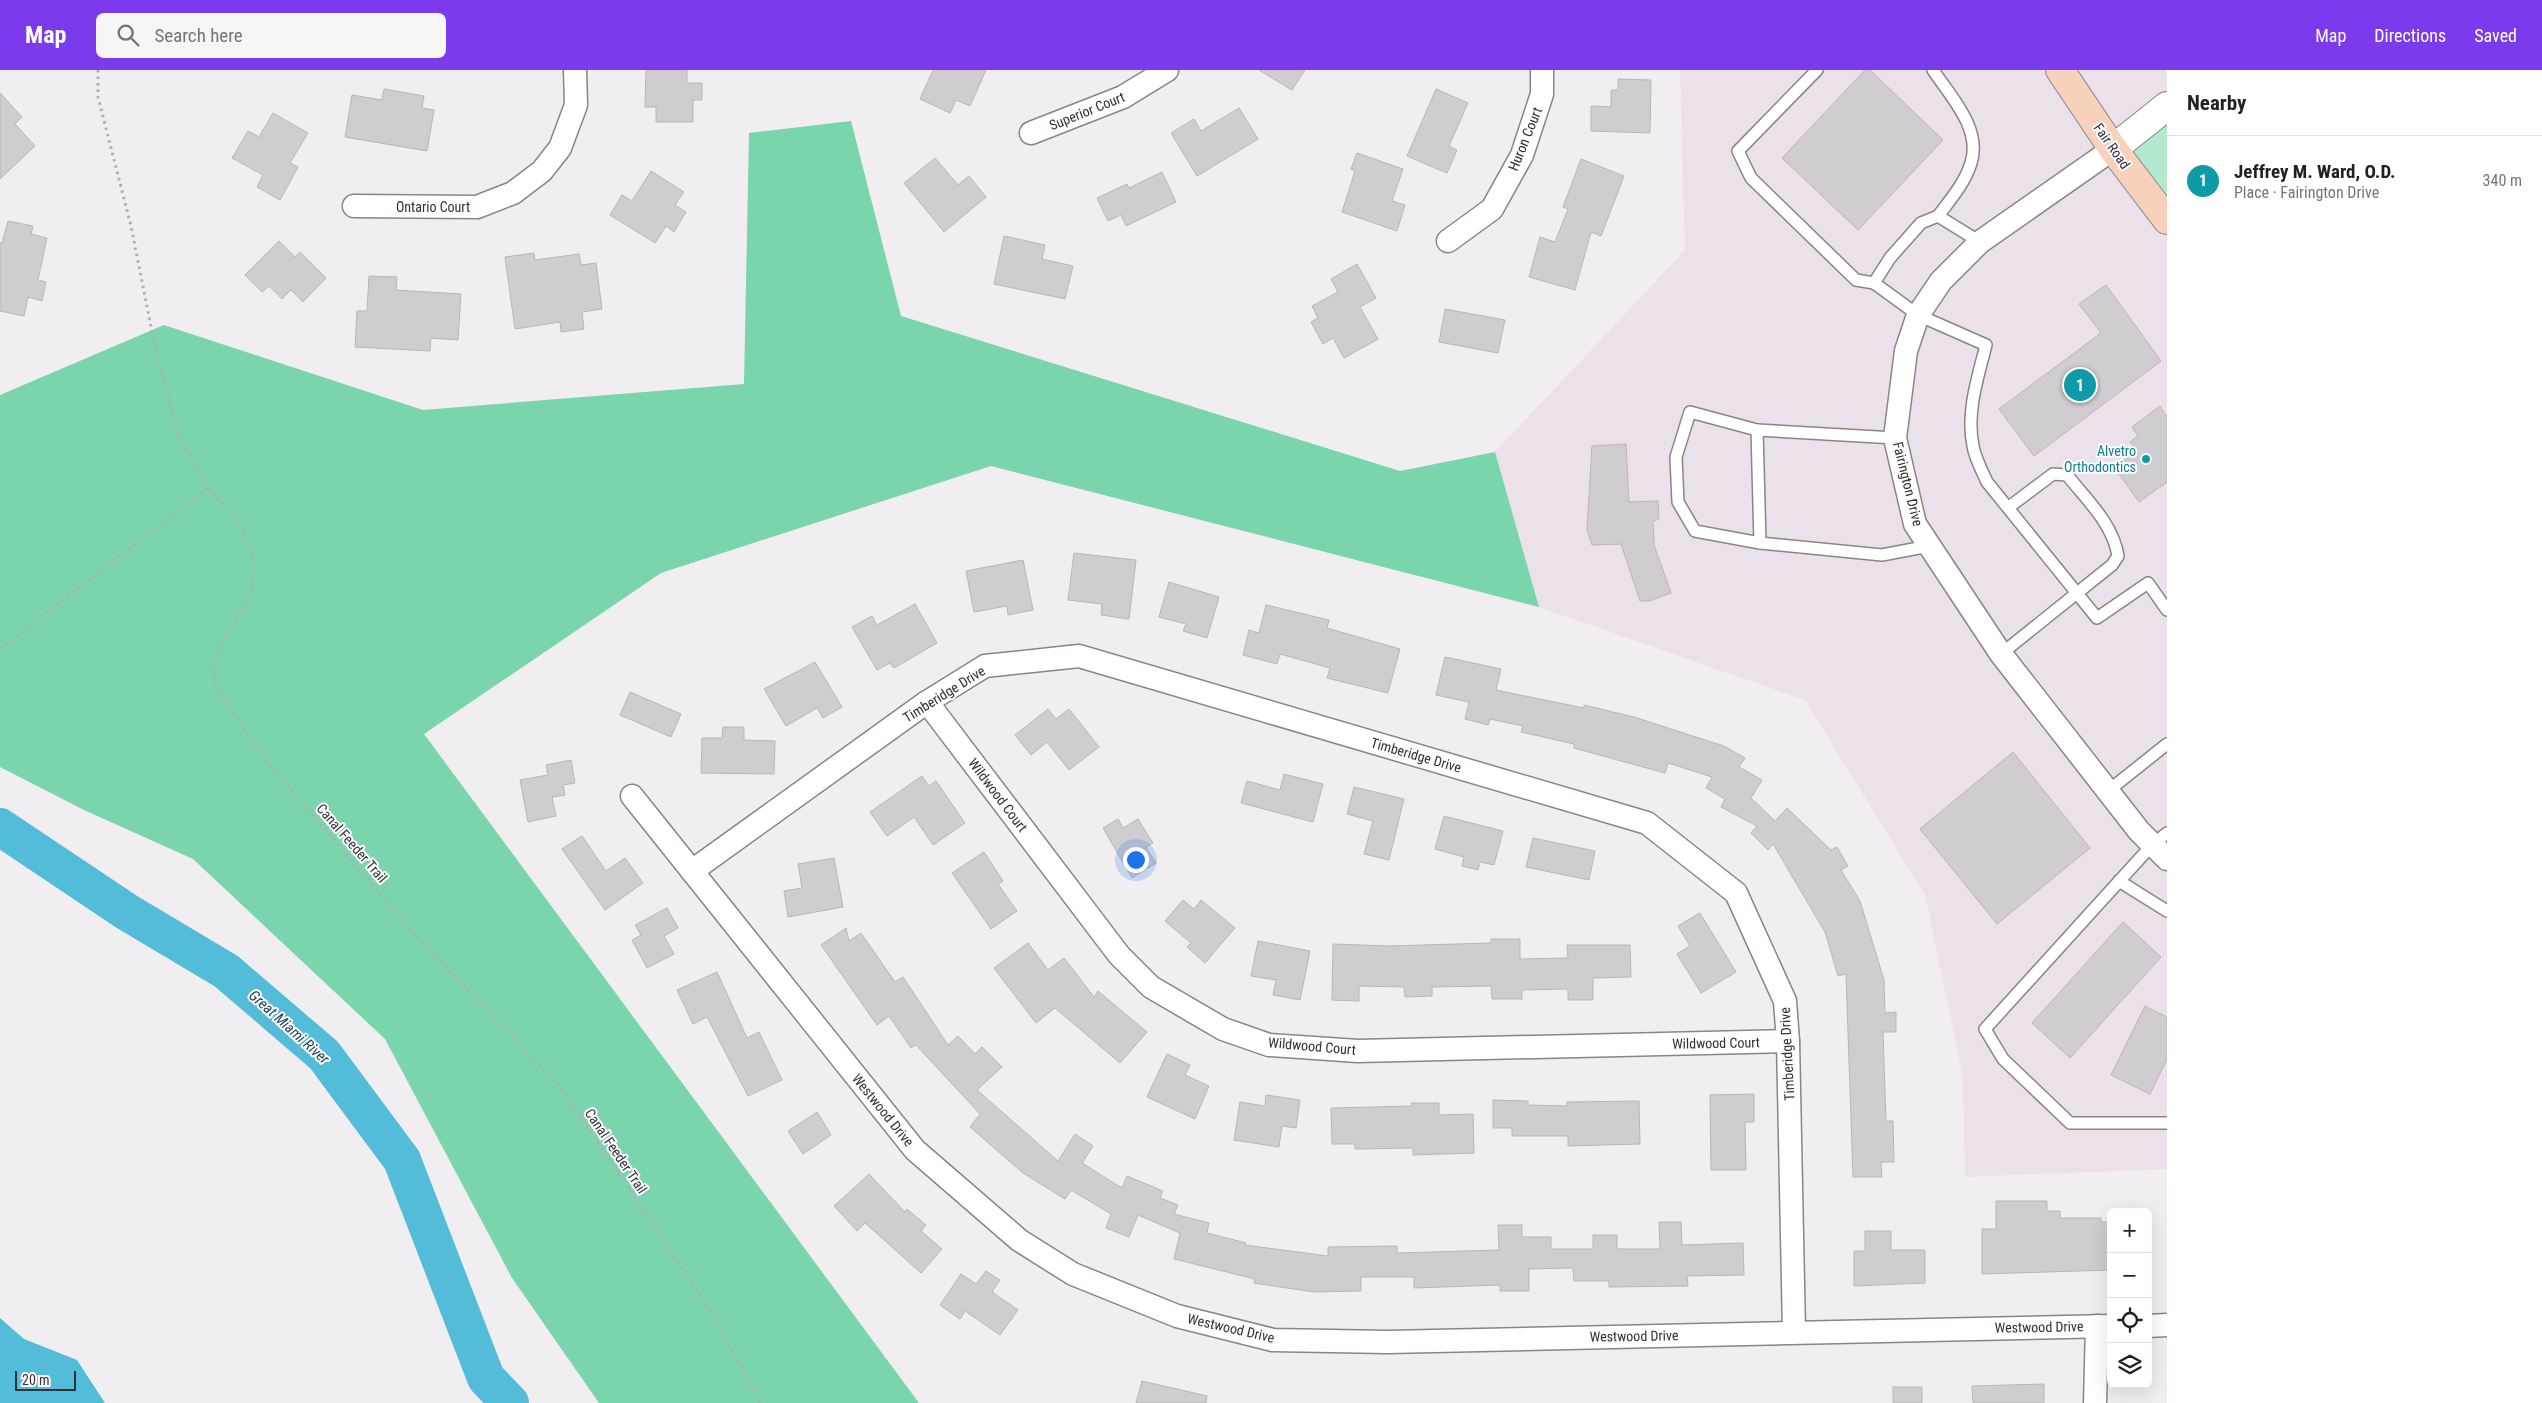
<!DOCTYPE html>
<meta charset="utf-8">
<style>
body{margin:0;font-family:"Roboto Condensed",sans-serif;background:#f6f6f6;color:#202124}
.controls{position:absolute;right:15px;bottom:15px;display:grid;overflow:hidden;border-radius:8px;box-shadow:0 5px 20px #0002}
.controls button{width:45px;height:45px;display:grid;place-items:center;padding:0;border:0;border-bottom:1px solid #e0e0e0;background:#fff;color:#202124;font:25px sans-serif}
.scale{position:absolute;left:15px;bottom:12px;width:61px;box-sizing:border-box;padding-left:5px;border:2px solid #333133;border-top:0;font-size:14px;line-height:18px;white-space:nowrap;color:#333133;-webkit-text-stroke:4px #fefbff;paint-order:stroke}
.you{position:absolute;left:1135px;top:789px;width:18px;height:18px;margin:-12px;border:4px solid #fff;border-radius:50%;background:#1a73e8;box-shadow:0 0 0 8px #1a73e833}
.badge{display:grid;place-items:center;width:32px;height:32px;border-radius:50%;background:#7c3aed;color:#fff;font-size:16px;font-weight:700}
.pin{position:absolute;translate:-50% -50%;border:2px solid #fff;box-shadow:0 1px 5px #0006}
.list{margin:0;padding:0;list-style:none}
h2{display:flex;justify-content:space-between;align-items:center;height:65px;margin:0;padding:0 20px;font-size:21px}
h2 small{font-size:16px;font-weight:400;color:#757577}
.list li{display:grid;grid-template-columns:32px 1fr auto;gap:15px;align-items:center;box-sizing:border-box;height:90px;padding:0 20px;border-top:1px solid #e0e0e0}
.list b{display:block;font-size:19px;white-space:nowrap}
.list p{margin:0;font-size:16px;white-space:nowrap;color:#757577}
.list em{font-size:16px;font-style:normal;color:#757577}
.icon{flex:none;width:28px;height:28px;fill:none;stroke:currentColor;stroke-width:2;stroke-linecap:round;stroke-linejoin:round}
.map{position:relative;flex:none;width:2167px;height:1333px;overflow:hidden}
header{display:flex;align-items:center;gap:30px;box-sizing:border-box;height:70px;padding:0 25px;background:#7c3aed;color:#fff}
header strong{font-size:24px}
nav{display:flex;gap:28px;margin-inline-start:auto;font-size:18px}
.search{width:350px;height:45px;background:#f6f6f6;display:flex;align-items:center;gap:12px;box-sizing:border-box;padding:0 18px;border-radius:8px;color:#757577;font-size:19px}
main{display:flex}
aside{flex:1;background:#fff}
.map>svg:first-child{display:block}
.built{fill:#eae1eb}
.green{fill:#b3eacf}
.forest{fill:#7ad4ac}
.water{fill:#53bdd9}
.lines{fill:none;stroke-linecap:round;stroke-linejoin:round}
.river{stroke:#53bdd9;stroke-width:38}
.building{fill:#d0cdd1;stroke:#b9b5b9}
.service-casing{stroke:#888589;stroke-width:14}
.minor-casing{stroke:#888589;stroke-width:25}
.tertiary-casing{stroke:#888589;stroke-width:30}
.secondary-casing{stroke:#888589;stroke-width:30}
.path{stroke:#b1aeb1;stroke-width:3;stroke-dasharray:2.5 4;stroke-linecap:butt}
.service{stroke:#fff;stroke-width:11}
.minor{stroke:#fff;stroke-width:22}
.tertiary{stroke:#fff;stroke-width:28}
.secondary{stroke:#f8d1bd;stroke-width:28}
.culture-dot{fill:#0f9aa8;stroke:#fefbff;stroke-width:2}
.labels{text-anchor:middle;stroke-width:4;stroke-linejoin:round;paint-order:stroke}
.street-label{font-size:14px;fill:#333133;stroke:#fefbff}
.culture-label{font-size:14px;fill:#0d838f;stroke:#fefbff;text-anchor:end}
.water-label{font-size:15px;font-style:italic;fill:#194854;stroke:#fefbff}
</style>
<header>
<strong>Map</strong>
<div class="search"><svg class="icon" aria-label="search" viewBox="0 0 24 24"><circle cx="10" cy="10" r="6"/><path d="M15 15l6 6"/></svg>Search here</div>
<nav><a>Map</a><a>Directions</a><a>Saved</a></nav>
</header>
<main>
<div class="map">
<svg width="2167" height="1333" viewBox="0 0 2167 1333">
<rect width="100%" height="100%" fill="#f1eef1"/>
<path class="built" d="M 1680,0 L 2167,0 L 2167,1099 L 1965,1107 L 1963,1007 L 1925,825 L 1805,630 L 1539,537 L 1495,382 L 1685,180 Z"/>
<path class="green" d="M 2167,36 L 2167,150 L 2113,79 Z"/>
<path class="forest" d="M 851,51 L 901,246 L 1400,401 L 1495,382 L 1539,537 L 991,396 L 661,503 L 424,664 L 919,1333 L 599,1333 L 512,1208 L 385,969 L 193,789 L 84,740 L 0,697 L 0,325 L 164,255 L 423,340 L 744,314 L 749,63 Z"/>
<path class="water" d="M 0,1248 L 24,1269 L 77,1290 L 105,1333 L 0,1333 Z"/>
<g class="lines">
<path class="river" d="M 0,757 L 127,842 L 226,901 L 324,985 L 402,1090 L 486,1308 L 510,1333"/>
</g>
<g class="building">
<path d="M 646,0 L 687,0 L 687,13 L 702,13 L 702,30 L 693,30 L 693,52 L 656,52 L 656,37 L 645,37 Z"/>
<path d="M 933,0 L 986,0 L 970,36 L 956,30 L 950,43 L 920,29 Z"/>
<path d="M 1259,0 L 1305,0 L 1292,20 Z"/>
<path d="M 1865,0 L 1870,0 L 1943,70 L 1858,160 L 1782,88 Z"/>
<path d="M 1618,9 L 1651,10 L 1650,63 L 1591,61 L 1591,36 L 1611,37 L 1611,20 L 1618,20 Z"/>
<path d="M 384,19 L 424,26 L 422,38 L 434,40 L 427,81 L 345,67 L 352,25 L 382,30 Z"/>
<path d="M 1436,19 L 1468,33 L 1449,76 L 1457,80 L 1447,103 L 1407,86 Z"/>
<path d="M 0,23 L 22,47 L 15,54 L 35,76 L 0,109 Z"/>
<path d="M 1239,38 L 1258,69 L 1197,106 L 1171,63 L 1194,49 L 1201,61 Z"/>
<path d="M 273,43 L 308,63 L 290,93 L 298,97 L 280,130 L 257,117 L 263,105 L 232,88 L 248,61 L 259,67 Z"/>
<path d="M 1357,83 L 1403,99 L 1392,131 L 1405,135 L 1397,161 L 1342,142 L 1355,101 L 1351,99 Z"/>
<path d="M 935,88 L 958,115 L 969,106 L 986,127 L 944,162 L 904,113 Z"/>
<path d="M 1581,89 L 1624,106 L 1601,166 L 1591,162 L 1575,220 L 1529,207 L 1540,167 L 1555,172 L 1568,139 L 1563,137 Z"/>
<path d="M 651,101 L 684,122 L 675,135 L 686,142 L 674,162 L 666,156 L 655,173 L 610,145 L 622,125 L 632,131 Z"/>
<path d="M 1162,102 L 1176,132 L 1126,156 L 1121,145 L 1108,151 L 1097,128 L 1127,114 L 1129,118 Z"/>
<path d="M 8,151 L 33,156 L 31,164 L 47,168 L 38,210 L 46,212 L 42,231 L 28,227 L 24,246 L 0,241 L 0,173 L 2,173 Z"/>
<path d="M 1004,166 L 1045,175 L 1042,189 L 1073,196 L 1065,229 L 994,214 Z"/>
<path d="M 279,171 L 295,187 L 300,182 L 326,208 L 303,232 L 291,220 L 282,229 L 269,216 L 262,222 L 245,205 Z"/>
<path d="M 534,183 L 535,190 L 579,184 L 581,195 L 596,193 L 602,239 L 582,242 L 584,259 L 561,262 L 560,252 L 515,259 L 505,187 Z"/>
<path d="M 1357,194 L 1376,228 L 1360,237 L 1378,269 L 1344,288 L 1333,268 L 1323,274 L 1311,252 L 1318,248 L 1312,236 L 1338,222 L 1331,209 Z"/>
<path d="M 369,206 L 397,207 L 396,220 L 461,224 L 458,270 L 431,268 L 430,281 L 355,277 L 357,241 L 367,241 Z"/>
<path d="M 2106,215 L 2161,291 L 2034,386 L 1999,339 L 2101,263 L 2079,234 Z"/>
<path d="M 1445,239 L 1505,250 L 1498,283 L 1439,272 Z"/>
<path d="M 2160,336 L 2167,347 L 2167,412 L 2139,432 L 2114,397 L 2137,381 L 2130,372 L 2138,366 L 2132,357 Z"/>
<path d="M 1626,374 L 1629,432 L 1658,431 L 1659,449 L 1653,451 L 1654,475 L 1671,523 L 1649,531 L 1640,531 L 1621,474 L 1592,475 L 1587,460 L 1592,376 Z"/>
<path d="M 1074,483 L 1136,490 L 1129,549 L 1101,545 L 1102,534 L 1068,530 Z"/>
<path d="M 1023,490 L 1033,540 L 1008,545 L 1007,536 L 974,542 L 966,501 Z"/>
<path d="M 1169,512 L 1219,527 L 1207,568 L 1183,561 L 1186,554 L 1159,547 Z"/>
<path d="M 915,534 L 937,573 L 894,598 L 890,593 L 877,600 L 852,557 L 872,546 L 877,555 Z"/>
<path d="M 1266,535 L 1329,550 L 1327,558 L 1400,579 L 1388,623 L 1327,608 L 1330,598 L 1280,584 L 1277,594 L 1243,585 L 1249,560 L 1259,563 Z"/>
<path d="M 1445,587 L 1501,599 L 1496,620 L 1584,638 L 1584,635 L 1634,647 L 1724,676 L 1745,688 L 1739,697 L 1762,710 L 1751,728 L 1775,751 L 1787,738 L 1831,780 L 1837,777 L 1848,796 L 1841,800 L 1860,831 L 1884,910 L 1885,943 L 1896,942 L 1896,962 L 1883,962 L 1886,1051 L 1893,1051 L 1894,1092 L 1881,1092 L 1882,1107 L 1853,1107 L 1846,904 L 1838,906 L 1825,862 L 1773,774 L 1768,780 L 1751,763 L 1757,756 L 1721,737 L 1725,729 L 1706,718 L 1712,707 L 1668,693 L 1665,703 L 1574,678 L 1574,674 L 1521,662 L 1523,656 L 1490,649 L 1488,655 L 1465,649 L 1469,632 L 1436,625 Z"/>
<path d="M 815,592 L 842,637 L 823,648 L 817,638 L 786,656 L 764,619 Z"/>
<path d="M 630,622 L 681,644 L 671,667 L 620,645 Z"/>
<path d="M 1048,639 L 1056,649 L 1069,639 L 1099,677 L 1069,700 L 1047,672 L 1031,685 L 1015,665 Z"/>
<path d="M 723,657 L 744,657 L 744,670 L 775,671 L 774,704 L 701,703 L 702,668 L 722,668 Z"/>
<path d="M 2013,682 L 2090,778 L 1997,854 L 1920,759 Z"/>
<path d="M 571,690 L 575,713 L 563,715 L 565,725 L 552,727 L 556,746 L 528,752 L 520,710 L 548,705 L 546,695 Z"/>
<path d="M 1284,704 L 1323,714 L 1313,752 L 1241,733 L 1247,711 L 1280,720 Z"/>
<path d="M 922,706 L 929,716 L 936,711 L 965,753 L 933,775 L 914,747 L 887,766 L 870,742 Z"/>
<path d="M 1354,717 L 1404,729 L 1389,790 L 1364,784 L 1373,751 L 1347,744 Z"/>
<path d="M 1444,746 L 1503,761 L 1494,795 L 1480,792 L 1478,800 L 1462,796 L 1464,787 L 1435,779 Z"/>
<path d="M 1118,749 L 1123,758 L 1138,749 L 1153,773 L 1146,777 L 1156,793 L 1132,808 L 1103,758 Z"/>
<path d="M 582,766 L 606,801 L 625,788 L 643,813 L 605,840 L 562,779 Z"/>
<path d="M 1533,768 L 1595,781 L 1589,810 L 1526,797 Z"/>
<path d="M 984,782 L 1003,811 L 998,814 L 1017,841 L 991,859 L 952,803 Z"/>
<path d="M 834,788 L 843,837 L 788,847 L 784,821 L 802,818 L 798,794 Z"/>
<path d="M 1183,830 L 1194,839 L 1201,830 L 1235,858 L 1205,893 L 1187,877 L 1191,873 L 1165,851 Z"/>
<path d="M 667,838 L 678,858 L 664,866 L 674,884 L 647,898 L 632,870 L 641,865 L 635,855 Z"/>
<path d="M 1700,843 L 1736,902 L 1701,923 L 1677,884 L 1690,876 L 1678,856 Z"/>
<path d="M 2123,852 L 2161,887 L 2070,988 L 2032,953 Z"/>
<path d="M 846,858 L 849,871 L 861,863 L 895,912 L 903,907 L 948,975 L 958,966 L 975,984 L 982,977 L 1002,997 L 977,1020 L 1058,1091 L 1075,1064 L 1093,1076 L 1082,1093 L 1122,1118 L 1127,1106 L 1163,1121 L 1160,1128 L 1178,1135 L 1174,1144 L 1209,1153 L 1207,1163 L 1246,1173 L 1245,1175 L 1328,1186 L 1328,1177 L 1397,1176 L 1397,1183 L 1499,1180 L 1498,1155 L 1522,1155 L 1522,1167 L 1551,1167 L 1551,1179 L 1593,1179 L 1593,1165 L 1617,1165 L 1617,1179 L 1660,1179 L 1659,1152 L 1681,1152 L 1682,1175 L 1743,1173 L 1744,1205 L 1687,1206 L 1688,1216 L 1609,1217 L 1609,1211 L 1574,1211 L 1573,1198 L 1529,1199 L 1529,1221 L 1500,1221 L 1500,1215 L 1414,1218 L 1414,1207 L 1361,1207 L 1361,1221 L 1314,1222 L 1254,1213 L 1255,1209 L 1174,1189 L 1180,1163 L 1138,1145 L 1129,1167 L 1106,1158 L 1111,1144 L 1071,1120 L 1065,1129 L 1023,1103 L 970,1057 L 980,1044 L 916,975 L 911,978 L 889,946 L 877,955 L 821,875 Z"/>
<path d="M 1491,869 L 1520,869 L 1520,889 L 1568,888 L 1567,875 L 1630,875 L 1631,907 L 1593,908 L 1593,930 L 1568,930 L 1568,919 L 1522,920 L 1522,929 L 1492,929 L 1491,916 L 1432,917 L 1432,926 L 1405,927 L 1404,917 L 1359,916 L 1359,931 L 1332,930 L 1333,874 L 1388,876 L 1491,873 Z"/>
<path d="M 1258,871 L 1310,881 L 1300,930 L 1273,925 L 1276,910 L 1251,906 Z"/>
<path d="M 1028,873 L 1048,900 L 1064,888 L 1094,927 L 1098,921 L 1147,962 L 1120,993 L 1055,938 L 1036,953 L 994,898 Z"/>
<path d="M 717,902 L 747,968 L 759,962 L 782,1010 L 748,1026 L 707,947 L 693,954 L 677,920 Z"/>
<path d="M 2145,936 L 2167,947 L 2167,989 L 2150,1024 L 2111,1005 Z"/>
<path d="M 1167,984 L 1190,995 L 1185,1005 L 1209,1016 L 1195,1049 L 1147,1027 Z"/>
<path d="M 1754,1024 L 1754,1052 L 1745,1052 L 1746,1100 L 1711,1100 L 1710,1025 Z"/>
<path d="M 1266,1025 L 1300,1030 L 1296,1058 L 1282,1056 L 1279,1077 L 1234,1070 L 1240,1032 L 1265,1036 Z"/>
<path d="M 1493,1030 L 1528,1031 L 1528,1035 L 1567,1036 L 1567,1032 L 1639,1031 L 1640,1074 L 1568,1076 L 1568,1066 L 1512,1066 L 1512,1058 L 1493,1058 Z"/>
<path d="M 1411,1033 L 1439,1033 L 1439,1045 L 1473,1044 L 1474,1083 L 1413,1085 L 1413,1078 L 1355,1079 L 1355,1074 L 1332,1074 L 1331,1038 L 1412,1036 Z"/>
<path d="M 817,1042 L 831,1065 L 803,1084 L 788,1061 Z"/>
<path d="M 869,1104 L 905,1142 L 907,1139 L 926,1155 L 921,1161 L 942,1179 L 921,1203 L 865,1153 L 857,1161 L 834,1136 Z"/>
<path d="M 1996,1131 L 2047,1131 L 2047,1141 L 2060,1141 L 2060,1148 L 2101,1148 L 2101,1152 L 2111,1152 L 2111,1200 L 1982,1204 L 1982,1159 L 1996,1159 Z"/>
<path d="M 1865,1161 L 1891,1161 L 1891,1180 L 1925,1180 L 1925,1213 L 1854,1216 L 1854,1181 L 1865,1181 Z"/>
<path d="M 986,1201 L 1000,1210 L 992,1222 L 1018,1240 L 1000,1265 L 965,1241 L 960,1249 L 940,1235 L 961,1204 L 976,1214 Z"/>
<path d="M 1142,1311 L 1207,1326 L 1206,1333 L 1136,1333 Z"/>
<path d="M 2044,1314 L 2044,1333 L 1973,1333 L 1972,1316 Z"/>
<rect x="1893" y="1317" width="29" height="16"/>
</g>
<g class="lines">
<g class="service-casing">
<g id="service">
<path d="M 1817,0 L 1738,81 L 1751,108 L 1856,210 L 1874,213"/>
<path d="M 1933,0 C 1951,27 1982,59 1971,93 C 1965,113 1950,130 1938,146"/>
<path d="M 1980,172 L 1938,146 L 1921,153 L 1890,188 L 1874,213 L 1918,245 L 1986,275 C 1978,307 1966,342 1973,376 C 1975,388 1982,401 1987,412 L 2097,548 L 2148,513 L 2167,540"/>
<path d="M 1757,360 L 1690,342 L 1676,387 L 1678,432 L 1695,461 L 1760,473"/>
<path d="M 1895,368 L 1757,360 L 1760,473 L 1882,485 L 1929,476"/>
<path d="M 2001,584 L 2112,495 L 2118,486 C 2113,454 2087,430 2067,405 L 2053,404 L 2009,437"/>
<path d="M 2108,721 L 2167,674"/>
<path d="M 2167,763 L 2152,775 L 1985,959 L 2003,989 L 2070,1053 L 2167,1053"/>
<path d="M 2119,811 L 2167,841"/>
</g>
</g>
<g class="minor-casing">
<g id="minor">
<path d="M 1031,63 L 1123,27 L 1167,0"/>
<path d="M 2113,79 L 1980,172 L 1941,211 L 1918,245 L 1906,281 L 1895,368 L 1915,454 L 2001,584 L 2139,761 L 2167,789"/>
<path d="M 354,136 L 477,137 L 513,123 L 542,101 L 560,78 L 576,35 L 575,0"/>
<path d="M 1448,171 L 1492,139 L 1522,85 L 1542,24 L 1542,0"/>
<path d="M 927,632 L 1119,885 L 1151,917 L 1223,959 L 1269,975 L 1358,981 L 1788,971"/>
<path d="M 632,726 L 915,1080 L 1019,1170 L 1073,1204 L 1177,1246 L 1273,1270 L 1388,1272 L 2111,1256"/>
<path d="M 692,801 L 927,632 L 985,596 L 1079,586 L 1647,753 L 1736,823 L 1785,931 L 1788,971 L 1794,1262"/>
<path d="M 2148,1256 L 2167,1255"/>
<path d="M 2095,1333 L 2097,1256"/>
</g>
</g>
<g class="tertiary-casing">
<path id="tertiary" d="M 2113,79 L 2167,36"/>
</g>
<g class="secondary-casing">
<path id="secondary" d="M 2060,0 L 2113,79 L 2167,150"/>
</g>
<g class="path">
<path d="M 98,0 L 98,27 L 131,156 L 156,282 L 179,367 L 208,418 L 242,456 L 255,495 L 250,524 L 222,574 L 212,600 L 219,622 L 264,688 L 416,866 L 560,1017 L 714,1246 L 760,1333"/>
<path d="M 0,579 L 208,418"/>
</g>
<use href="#service" class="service"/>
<use href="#minor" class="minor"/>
<use href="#tertiary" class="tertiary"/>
<use href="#secondary" class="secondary"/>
</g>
<circle class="culture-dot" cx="2146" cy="389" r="5"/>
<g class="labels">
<g class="street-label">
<text transform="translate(1087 41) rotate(-22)" y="5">Superior Court</text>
<text transform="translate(1525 69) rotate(-68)" y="5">Huron Court</text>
<text transform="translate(2112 76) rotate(55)" y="5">Fair Road</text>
<text x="433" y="142">Ontario Court</text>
<text transform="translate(1908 414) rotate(76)" y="5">Fairington Drive</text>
<text transform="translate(944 624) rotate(-32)" y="5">Timberidge Drive</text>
<text transform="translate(1416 685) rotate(16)" y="5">Timberidge Drive</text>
<text transform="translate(998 725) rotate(53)" y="5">Wildwood Court</text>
<text transform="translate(352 773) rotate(49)" y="5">Canal Feeder Trail</text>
<text transform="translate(1716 973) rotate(-1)" y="5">Wildwood Court</text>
<text transform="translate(1312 976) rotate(5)" y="5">Wildwood Court</text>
<text transform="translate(1787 984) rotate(-93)" y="5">Timberidge Drive</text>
<text transform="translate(883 1040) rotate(51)" y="5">Westwood Drive</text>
<text transform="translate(616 1081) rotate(56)" y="5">Canal Feeder Trail</text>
<text transform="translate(2039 1257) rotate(-1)" y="5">Westwood Drive</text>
<text transform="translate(1231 1258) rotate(13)" y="5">Westwood Drive</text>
<text transform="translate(1634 1266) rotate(-1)" y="5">Westwood Drive</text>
</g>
<g class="culture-label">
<text x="2136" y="386">Alvetro<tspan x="2136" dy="16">Orthodontics</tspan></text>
</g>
<g class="water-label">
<text transform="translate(289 957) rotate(42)" y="5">Great Miami River</text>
</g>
</g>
</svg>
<div class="controls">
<button>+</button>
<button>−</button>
<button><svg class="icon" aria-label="locate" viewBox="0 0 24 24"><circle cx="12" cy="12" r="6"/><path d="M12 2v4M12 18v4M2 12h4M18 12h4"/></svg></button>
<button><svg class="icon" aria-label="layers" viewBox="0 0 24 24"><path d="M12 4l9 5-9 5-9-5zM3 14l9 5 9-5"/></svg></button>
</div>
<div class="scale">20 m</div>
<div class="you"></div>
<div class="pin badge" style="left:2080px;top:315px;background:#0f9aa8">1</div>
</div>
<aside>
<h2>Nearby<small></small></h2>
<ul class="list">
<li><span class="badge" style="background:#0f9aa8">1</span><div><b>Jeffrey M. Ward, O.D.</b><p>Place · Fairington Drive</p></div><em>340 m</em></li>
</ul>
</aside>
</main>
